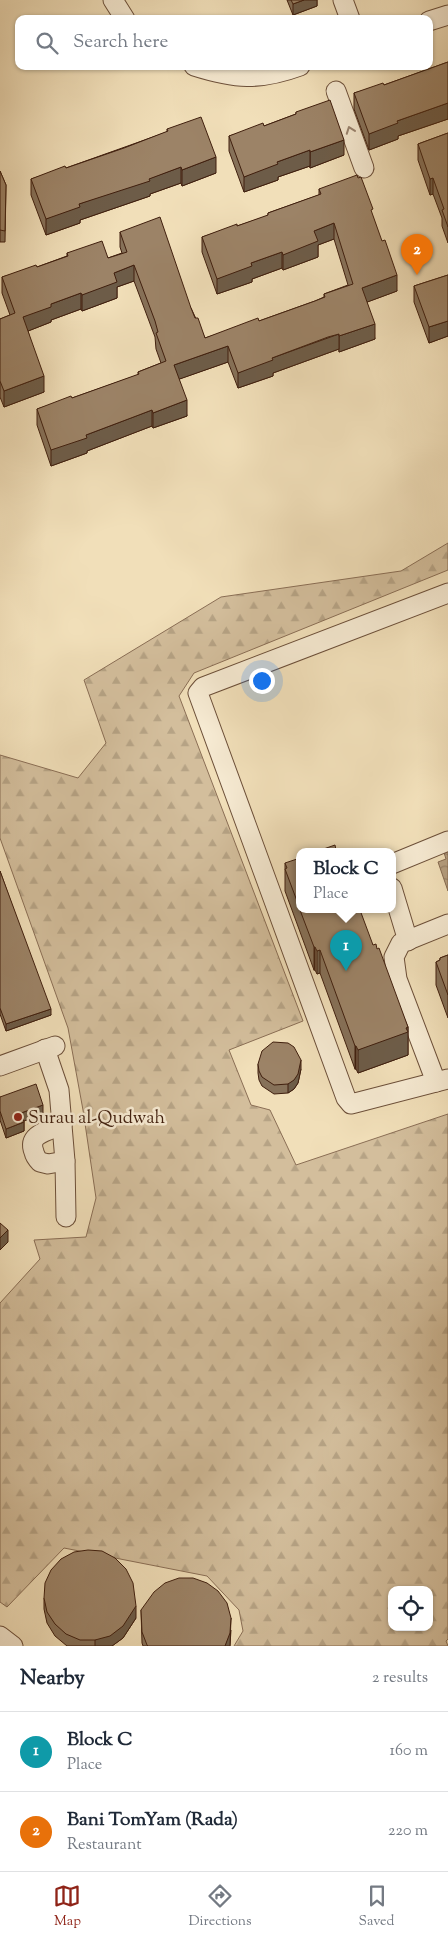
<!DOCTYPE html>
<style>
body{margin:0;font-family:"Sorts Mill Goudy",serif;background:#f2f2f3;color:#1f2937}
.controls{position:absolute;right:15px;bottom:15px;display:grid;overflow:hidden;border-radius:10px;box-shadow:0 1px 4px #0004}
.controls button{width:45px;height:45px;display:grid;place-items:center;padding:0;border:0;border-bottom:1px solid #e0e1e3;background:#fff;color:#1f2937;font:25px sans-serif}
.you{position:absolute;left:261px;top:680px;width:18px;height:18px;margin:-12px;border:4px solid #fff;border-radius:50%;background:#1a73e8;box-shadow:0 0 0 8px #1a73e833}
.badge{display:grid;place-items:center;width:32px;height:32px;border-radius:50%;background:#8f2418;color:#fff;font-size:16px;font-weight:700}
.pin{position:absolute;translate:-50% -41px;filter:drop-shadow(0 1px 2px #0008)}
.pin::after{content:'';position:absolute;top:26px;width:18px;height:15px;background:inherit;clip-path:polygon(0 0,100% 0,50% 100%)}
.popup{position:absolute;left:296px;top:848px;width:100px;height:65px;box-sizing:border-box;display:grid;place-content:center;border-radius:10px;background:#fff;filter:drop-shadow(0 1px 4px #0005);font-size:16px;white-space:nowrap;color:#747a83}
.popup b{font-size:19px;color:#1f2937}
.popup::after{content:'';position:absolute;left:50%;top:100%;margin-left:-10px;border:10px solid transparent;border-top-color:#fff}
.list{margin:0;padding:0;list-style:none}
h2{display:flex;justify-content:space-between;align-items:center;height:65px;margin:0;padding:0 20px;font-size:21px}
h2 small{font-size:16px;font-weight:400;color:#747a83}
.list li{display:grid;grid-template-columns:32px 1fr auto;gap:15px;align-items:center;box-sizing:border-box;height:80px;padding:0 20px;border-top:1px solid #e0e1e3}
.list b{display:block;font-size:19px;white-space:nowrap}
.list p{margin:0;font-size:16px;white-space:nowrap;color:#747a83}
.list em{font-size:16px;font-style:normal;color:#747a83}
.icon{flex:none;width:28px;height:28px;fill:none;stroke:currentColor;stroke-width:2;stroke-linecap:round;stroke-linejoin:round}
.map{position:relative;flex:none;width:448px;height:1646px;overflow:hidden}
.search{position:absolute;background:#fff;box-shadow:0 1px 4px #0004;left:15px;right:15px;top:15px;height:55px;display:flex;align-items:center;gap:12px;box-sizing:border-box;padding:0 18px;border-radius:10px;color:#747a83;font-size:19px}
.sheet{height:225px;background:#fff}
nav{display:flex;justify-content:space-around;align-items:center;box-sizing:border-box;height:70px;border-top:1px solid #e0e1e3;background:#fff;font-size:14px;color:#747a83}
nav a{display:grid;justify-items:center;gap:2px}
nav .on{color:#8f2418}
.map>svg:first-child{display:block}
.forest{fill:url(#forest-firs);stroke:#8a6e55;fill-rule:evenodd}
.water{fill:url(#water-waves);stroke:#866b52}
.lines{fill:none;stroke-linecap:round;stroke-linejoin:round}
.minor-casing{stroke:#6c4f39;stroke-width:21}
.minor{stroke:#f6ead2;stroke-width:19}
.wall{fill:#867159;stroke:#401f0e}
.shaded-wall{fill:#6d5c48;stroke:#401f0e}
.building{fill:#9c8367;stroke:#401f0e}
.oneway{stroke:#9b8470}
.poi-dot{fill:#8f2418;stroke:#f6ead2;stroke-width:2}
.labels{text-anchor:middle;stroke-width:5;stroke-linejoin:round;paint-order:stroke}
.poi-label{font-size:18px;fill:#401f0e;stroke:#f6ead2;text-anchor:start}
</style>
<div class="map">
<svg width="448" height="1646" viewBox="0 0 448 1646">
<defs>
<pattern id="forest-firs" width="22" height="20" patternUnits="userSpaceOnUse" patternTransform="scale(1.25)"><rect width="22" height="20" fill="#d3be9c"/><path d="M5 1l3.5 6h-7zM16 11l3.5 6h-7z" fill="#b6a385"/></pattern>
<pattern id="water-waves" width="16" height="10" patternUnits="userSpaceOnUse" patternTransform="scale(1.25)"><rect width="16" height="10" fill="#b59e7f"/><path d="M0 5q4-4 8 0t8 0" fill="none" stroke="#958066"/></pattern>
</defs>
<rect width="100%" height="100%" fill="#f1dfb9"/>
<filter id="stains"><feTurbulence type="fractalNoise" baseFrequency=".004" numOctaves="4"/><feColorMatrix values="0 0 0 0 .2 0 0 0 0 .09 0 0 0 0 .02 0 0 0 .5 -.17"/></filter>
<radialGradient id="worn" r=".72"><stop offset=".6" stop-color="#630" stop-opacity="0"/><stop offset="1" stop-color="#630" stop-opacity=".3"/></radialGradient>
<path class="forest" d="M 448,543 L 448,570 L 194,673 L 179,696 L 303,1021 L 229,1050 L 251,1105 L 270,1110 L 296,1165 L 448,1114 L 448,1639 L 446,1641 L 448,1646 L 234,1646 L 243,1631 L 239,1610 L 207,1576 L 64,1548 L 7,1607 L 0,1602 L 0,1303 L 40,1259 L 34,1240 L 86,1237 L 96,1198 L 83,1110 L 68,1028 L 0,838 L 0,755 L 78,778 L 106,743 L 84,680 L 221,597 L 401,571 ZM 392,1590 L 429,1590 L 429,1627 L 392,1627 Z"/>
<path class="water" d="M 448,838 L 448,891 L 438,862 L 446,859 L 440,840 Z"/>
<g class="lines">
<g class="minor-casing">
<g id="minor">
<path d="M 113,0 L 125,19"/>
<path d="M 343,0 L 350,19"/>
<path d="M 429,21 L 448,15"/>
<path d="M 194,66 C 235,79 259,81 300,66"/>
<path d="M 336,91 L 364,168"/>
<path d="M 448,593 L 203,687 L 198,693 L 346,1098 L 351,1104 L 355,1103 L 448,1079"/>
<path d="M 392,864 L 448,841"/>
<path d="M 392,888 L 408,941"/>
<path d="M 45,1049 L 59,1090 L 65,1161 L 66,1217"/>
<path d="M 0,1066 L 55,1046"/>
<path d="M 436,1082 L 397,979 L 394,957 L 401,943 L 448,924"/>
<path d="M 62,1125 C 48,1131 27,1134 34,1152 C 35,1157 37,1159 40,1162 L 48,1164 L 65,1161"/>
<path d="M 0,1636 L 13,1646"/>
</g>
</g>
<use href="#minor" class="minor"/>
</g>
<g class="wall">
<path d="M 287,0 L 317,0 L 317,6 L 293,15 Z"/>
<path d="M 448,62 L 448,119 L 398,136 L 398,139 L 369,150 L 354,109 L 354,93 L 384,85 Z"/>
<path d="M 296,112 L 344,155 L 310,168 L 310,166 L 278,177 L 278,180 L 244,192 L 229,151 L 229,136 L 264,126 L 296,114 Z"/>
<path d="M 167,129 L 216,173 L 182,186 L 181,183 L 150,194 L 150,196 L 80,220 L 80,223 L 46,235 L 31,195 L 31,179 L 66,168 L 167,132 Z"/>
<path d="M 448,133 L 448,243 L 442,226 L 442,218 L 433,194 L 430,195 L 418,160 L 418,144 Z"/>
<path d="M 0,171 L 6,185 L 5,242 L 0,242 Z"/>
<path d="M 319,189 L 373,217 L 397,291 L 367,302 L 375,339 L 339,352 L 339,349 L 273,373 L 273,376 L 238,388 L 228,362 L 179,379 L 187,416 L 153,428 L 152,426 L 131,434 L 87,451 L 87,453 L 51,466 L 37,425 L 37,409 L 72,398 L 138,375 L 138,372 L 161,363 L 156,349 L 155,337 L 134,281 L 117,287 L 117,298 L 82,311 L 81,309 L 51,320 L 51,322 L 28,331 L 44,392 L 4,407 L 0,397 L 0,319 L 10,315 L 2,293 L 2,277 L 37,267 L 67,256 L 67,253 L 108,258 L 122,253 L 120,247 L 120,232 L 191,308 L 205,338 L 259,321 L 315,301 L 324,297 L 324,294 L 348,285 L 334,239 L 318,245 L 318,257 L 283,270 L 282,268 L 252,279 L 252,282 L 217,294 L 202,252 L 202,237 L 237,226 L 268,216 L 268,213 L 319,195 Z"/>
<path d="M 448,275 L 448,336 L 429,343 L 414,302 L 414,286 Z"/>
<path d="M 285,863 L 373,945 L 408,1027 L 408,1055 L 358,1073 L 356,1069 L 355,1069 L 320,973 L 317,974 L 315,970 L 314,970 L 285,891 Z"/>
<path d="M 0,871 L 51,1015 L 6,1031 L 0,1014 Z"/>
<path d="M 448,955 L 448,1018 L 436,985 L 436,962 L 440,960 L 440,958 Z"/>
<path d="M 258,1064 L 301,1069 L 298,1083 L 294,1089 L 288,1093 L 274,1094 L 262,1086 L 259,1080 L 258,1073 Z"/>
<path d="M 0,1097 L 43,1114 L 24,1121 L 24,1131 L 6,1138 L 0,1120 Z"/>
<path d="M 44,1598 L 136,1618 L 123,1638 L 112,1646 L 67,1646 L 55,1636 L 47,1623 L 44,1609 Z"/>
<path d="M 141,1610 L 231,1630 L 230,1645 L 230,1646 L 143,1646 L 142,1643 Z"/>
</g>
<g class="shaded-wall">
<path d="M 304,0 L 317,0 L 317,6 L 293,15 L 293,4 Z"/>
<path d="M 448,103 L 448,119 L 398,136 L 398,139 L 369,150 L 369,134 L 397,121 Z"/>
<path d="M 344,140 L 344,155 L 310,168 L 310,152 Z"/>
<path d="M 310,150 L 310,166 L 278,177 L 278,180 L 244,192 L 244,177 L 277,162 Z"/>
<path d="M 216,157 L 216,173 L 182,186 L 182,170 Z"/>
<path d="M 181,167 L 181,183 L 150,194 L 150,196 L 80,220 L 80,223 L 46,235 L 46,219 L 79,204 Z"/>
<path d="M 433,178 L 433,194 L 430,195 L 430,179 Z"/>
<path d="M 334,223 L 334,239 L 318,245 L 318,257 L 283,270 L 283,255 L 314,231 Z"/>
<path d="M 282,252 L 282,268 L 252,279 L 252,282 L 217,294 L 217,279 L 251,263 Z"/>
<path d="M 134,265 L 134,281 L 117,287 L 117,298 L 82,311 L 82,295 L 114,273 Z"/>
<path d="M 397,275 L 397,291 L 362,304 L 362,288 Z"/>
<path d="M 81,293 L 81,309 L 51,320 L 51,322 L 23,333 L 23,317 L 51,304 Z"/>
<path d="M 448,321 L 448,336 L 429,343 L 429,327 Z"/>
<path d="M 375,324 L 375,339 L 339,352 L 339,336 Z"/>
<path d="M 339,334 L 339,349 L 273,373 L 273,376 L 238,388 L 238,373 L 272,358 Z"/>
<path d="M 228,346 L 228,362 L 174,381 L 174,365 Z"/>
<path d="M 44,376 L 44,392 L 4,407 L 4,391 Z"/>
<path d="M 187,400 L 187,416 L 153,428 L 153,413 Z"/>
<path d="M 152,410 L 152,426 L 87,451 L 87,453 L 51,466 L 51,450 L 86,435 Z"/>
<rect x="314" y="947" width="1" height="23"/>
<path d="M 320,950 L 320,973 L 317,974 L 317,951 Z"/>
<path d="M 51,1009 L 51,1015 L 6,1031 L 6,1024 Z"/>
<path d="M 408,1027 L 408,1055 L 358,1073 L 358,1050 Z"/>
<rect x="355" y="1046" width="1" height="23"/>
<path d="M 301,1060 L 301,1069 L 298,1083 L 294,1089 L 288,1093 L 288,1084 Z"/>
<path d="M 43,1105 L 43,1114 L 21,1122 L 21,1113 Z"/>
<path d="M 24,1122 L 24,1131 L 6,1138 L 6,1129 Z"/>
<path d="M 8,1230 L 8,1242 L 0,1250 L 0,1238 Z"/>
<path d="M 136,1606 L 136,1618 L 123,1638 L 112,1646 L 95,1646 L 95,1640 Z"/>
<path d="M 231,1618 L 230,1645 L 230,1646 L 225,1646 Z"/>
</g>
<g class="building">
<path d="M 291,0 L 304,0 L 293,4 Z"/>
<path d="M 448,62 L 448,103 L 397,121 L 398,123 L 369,134 L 354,93 L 383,83 L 384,85 Z"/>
<path d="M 330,100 L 344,140 L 310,152 L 310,150 L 277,162 L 278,164 L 244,177 L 229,136 L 263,123 L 264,126 L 296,114 L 296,112 Z"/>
<path d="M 201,117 L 216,157 L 182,170 L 181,167 L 149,179 L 150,181 L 79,204 L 80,207 L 46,219 L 31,179 L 65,166 L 66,168 L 124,148 L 168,131 L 167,129 Z"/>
<path d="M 448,133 L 448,227 L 442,210 L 444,209 L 433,178 L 430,179 L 418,144 Z"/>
<path d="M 0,171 L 6,185 L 5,231 L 0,230 Z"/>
<path d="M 357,175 L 358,178 L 361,177 L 373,209 L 371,210 L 382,241 L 385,240 L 397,275 L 362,288 L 375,324 L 339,336 L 339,334 L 328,337 L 272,358 L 273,360 L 238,373 L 228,346 L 174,365 L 187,400 L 153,413 L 152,410 L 131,418 L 86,435 L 87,438 L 51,450 L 37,409 L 71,396 L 72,398 L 139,374 L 138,372 L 166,361 L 156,333 L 158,332 L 155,321 L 134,265 L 114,273 L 117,282 L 82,295 L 81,293 L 51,304 L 51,307 L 23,317 L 44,376 L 4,391 L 0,381 L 0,319 L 15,313 L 2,277 L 36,265 L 37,267 L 68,256 L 67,253 L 102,241 L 108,258 L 127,252 L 120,232 L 160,217 L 191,308 L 195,318 L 198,318 L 205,338 L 258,318 L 259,321 L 315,301 L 325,297 L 324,294 L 353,284 L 334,223 L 314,231 L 318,241 L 283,255 L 282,252 L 251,263 L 252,266 L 217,279 L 202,237 L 237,224 L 237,226 L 268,215 L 268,213 L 321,194 L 319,189 Z"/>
<path d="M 448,275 L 448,321 L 429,327 L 414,286 Z"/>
<path d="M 335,845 L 336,850 L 338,849 L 339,852 L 315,852 Z"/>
<path d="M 300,858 L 300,909 L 285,869 L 287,868 L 285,863 Z"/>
<path d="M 0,871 L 51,1009 L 6,1024 L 0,1008 Z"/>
<path d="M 300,910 L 360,910 L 373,945 L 376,944 L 377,949 L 379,948 L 408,1027 L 406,1028 L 408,1032 L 358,1050 L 356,1046 L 355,1046 L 320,950 L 317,951 L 315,947 L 314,947 Z"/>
<path d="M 448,955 L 448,995 L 436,962 L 440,960 L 440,958 Z"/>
<path d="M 273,1042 L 288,1043 L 294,1047 L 301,1060 L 298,1074 L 294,1080 L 288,1084 L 274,1085 L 262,1077 L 259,1071 L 258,1064 L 262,1051 Z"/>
<path d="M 36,1084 L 43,1105 L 21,1113 L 24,1122 L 6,1129 L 0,1111 L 0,1097 Z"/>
<path d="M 0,1223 L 8,1230 L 0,1238 Z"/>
<path d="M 88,1550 L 102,1551 L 115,1558 L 126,1569 L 133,1583 L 136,1606 L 123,1626 L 110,1636 L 95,1640 L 80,1640 L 66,1634 L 55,1624 L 47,1612 L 44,1598 L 45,1583 L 51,1570 L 61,1559 L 74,1552 Z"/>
<path d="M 179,1578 L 193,1578 L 207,1583 L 218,1591 L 227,1603 L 231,1618 L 230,1633 L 225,1646 L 148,1646 L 147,1645 L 142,1632 L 141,1610 L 154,1592 L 165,1583 Z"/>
</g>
<defs><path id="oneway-chevron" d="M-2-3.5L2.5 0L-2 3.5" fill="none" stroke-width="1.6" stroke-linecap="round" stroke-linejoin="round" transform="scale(1.25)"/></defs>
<use class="oneway" href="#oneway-chevron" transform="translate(350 130) rotate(-110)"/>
<circle class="poi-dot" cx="18" cy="1117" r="5"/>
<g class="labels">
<g class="poi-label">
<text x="28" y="1123">Surau al-Qudwah</text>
</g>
</g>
<rect width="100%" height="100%" filter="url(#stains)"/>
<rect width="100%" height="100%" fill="url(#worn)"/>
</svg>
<div class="controls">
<button><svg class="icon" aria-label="locate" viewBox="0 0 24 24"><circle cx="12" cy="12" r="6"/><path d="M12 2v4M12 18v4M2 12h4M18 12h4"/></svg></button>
</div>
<div class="you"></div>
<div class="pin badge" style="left:346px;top:971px;background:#0f9aa8">1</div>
<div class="popup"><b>Block C</b>Place</div>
<div class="pin badge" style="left:417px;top:275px;background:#e8710a">2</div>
<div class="search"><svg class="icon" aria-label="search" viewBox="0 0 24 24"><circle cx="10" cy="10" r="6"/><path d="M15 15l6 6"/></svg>Search here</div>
</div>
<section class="sheet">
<h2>Nearby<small>2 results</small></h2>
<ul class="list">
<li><span class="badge" style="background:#0f9aa8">1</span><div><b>Block C</b><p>Place</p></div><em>160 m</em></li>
<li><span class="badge" style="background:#e8710a">2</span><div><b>Bani TomYam (Rada)</b><p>Restaurant</p></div><em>220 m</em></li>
</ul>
</section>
<nav>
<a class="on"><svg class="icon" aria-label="map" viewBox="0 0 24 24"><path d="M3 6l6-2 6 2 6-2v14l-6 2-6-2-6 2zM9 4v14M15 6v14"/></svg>Map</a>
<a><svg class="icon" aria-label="directions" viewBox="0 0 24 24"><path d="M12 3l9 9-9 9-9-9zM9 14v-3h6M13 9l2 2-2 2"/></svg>Directions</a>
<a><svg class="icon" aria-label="saved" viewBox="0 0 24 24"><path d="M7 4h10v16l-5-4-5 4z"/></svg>Saved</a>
</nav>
